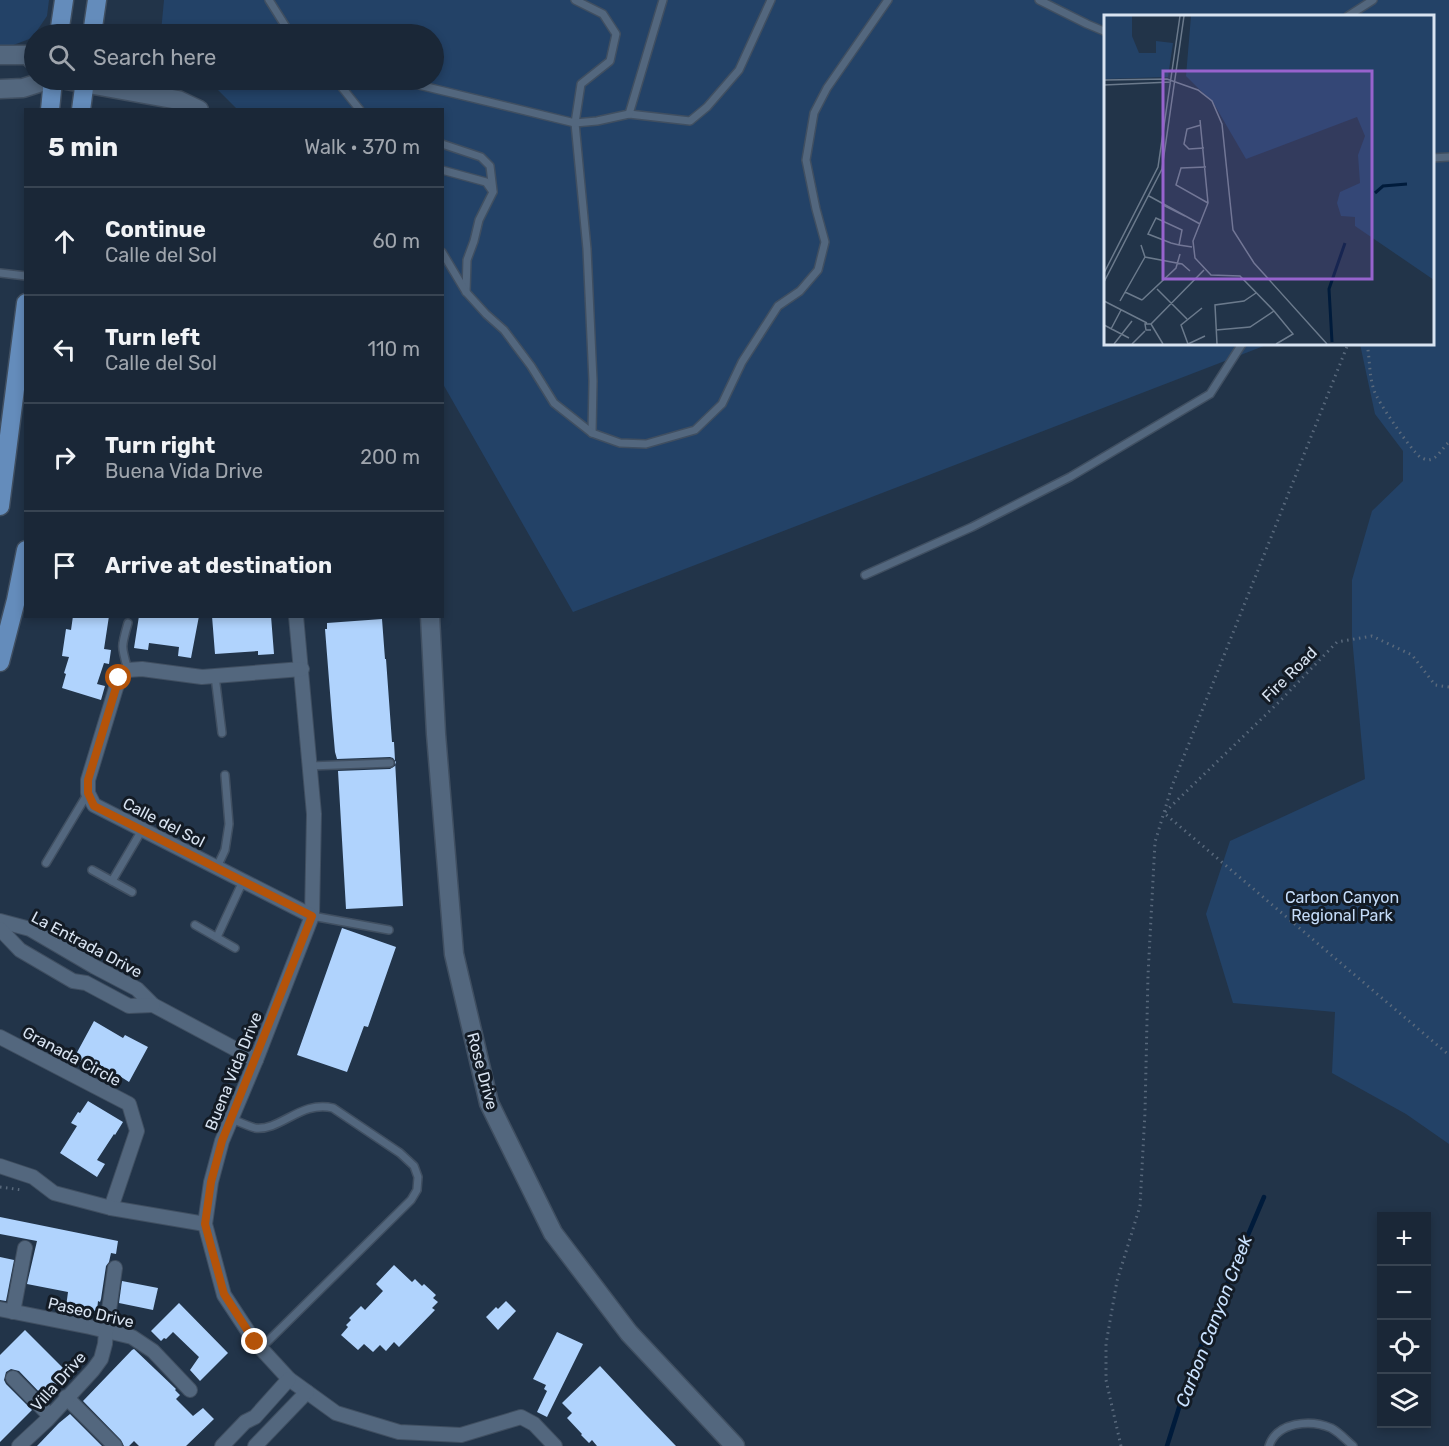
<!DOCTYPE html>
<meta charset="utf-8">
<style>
body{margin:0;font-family:Rubik,sans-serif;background:#232f3f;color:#f1f3f6}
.controls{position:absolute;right:18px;bottom:18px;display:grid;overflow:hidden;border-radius:0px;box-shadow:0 3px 9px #0003}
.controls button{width:54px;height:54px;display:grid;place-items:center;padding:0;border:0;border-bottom:2px solid #384452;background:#1a2737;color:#f1f3f6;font:30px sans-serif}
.stop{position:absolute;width:18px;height:18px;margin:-14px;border:4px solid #b45309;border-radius:50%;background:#fff}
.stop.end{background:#b45309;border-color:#fff;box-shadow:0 2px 6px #0008}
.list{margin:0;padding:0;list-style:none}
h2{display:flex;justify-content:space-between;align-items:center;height:78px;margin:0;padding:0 24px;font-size:26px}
h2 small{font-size:20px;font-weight:400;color:#9fa5ad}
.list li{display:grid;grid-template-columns:39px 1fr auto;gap:18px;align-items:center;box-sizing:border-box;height:108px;padding:0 24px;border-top:2px solid #384452}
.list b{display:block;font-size:22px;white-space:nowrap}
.list p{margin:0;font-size:20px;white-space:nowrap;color:#9fa5ad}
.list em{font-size:20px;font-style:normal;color:#9fa5ad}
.icon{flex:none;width:33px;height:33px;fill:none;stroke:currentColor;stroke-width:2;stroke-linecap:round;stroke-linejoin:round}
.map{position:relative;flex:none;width:1449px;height:1446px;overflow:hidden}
.search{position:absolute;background:#1a2737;box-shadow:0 3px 9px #0003;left:24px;top:24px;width:420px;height:66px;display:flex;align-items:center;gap:15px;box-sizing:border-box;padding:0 21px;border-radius:33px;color:#9fa5ad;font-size:22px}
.panel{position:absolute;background:#1a2737;box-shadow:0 3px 9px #0003;left:24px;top:108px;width:420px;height:510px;border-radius:0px}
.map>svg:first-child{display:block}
.green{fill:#234267}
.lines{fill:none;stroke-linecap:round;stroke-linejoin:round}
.stream{stroke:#001b3b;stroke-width:4.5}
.building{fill:#b0d3fd}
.lane-casing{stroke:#404f61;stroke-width:10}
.street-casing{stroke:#404f61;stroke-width:16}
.secondary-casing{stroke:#404f61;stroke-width:21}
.primary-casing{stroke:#404f61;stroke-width:21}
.path{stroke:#59697c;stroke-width:3;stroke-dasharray:1.5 4.5;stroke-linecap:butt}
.lane{stroke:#53677e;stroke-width:7}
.street{stroke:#53677e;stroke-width:14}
.secondary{stroke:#53677e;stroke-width:18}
.primary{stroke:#648cbb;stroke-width:18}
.route{stroke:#b45309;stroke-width:8}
.labels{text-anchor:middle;stroke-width:6;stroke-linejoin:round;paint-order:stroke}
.street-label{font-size:16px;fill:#d8e3f1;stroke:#131b25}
.park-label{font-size:16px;fill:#c5dcf9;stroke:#131b25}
.water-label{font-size:18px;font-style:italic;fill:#cae2ff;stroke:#131b25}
.inset-river{fill:none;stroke:#001b3b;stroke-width:3}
.inset-road{fill:none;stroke:#6b7a8c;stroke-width:1.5}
.view{fill:#9763ce;fill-opacity:0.15;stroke:#9763ce;stroke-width:3}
.inset-edge{fill:none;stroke:#d8e3f1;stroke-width:3}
</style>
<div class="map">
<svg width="1449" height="1446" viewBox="0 0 1449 1446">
<rect width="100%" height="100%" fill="#223449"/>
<g class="green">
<path d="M 0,0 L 49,0 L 47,16 L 32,38 L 8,47 L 0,47 Z"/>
<path d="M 164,0 L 1449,0 L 1449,1144 L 1406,1114 L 1332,1073 L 1335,1012 L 1233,1003 L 1206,914 L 1230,841 L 1365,779 L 1352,637 L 1352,580 L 1372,511 L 1403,481 L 1403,451 L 1375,414 L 1360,344 L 1432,344 L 1432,16 L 1106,16 L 1106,344 L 1269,344 L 573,612 L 443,384 L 442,110 L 237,109 L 208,80 L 434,80 L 434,34 L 164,34 L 161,32 Z"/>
</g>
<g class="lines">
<path class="stream" d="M 1167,1446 L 1183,1395 L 1201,1346 L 1264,1197"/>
</g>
<g class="building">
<path d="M 73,616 L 109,616 L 104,649 L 111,650 L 109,664 L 104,663 L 97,684 L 105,686 L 101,700 L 62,688 L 66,674 L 64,673 L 69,657 L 62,656 L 66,629 L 71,630 Z"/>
<path d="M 139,616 L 199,616 L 191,658 L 178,656 L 179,647 L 149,643 L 148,650 L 134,648 Z"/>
<path d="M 212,616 L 271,616 L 274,654 L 258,655 L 258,651 L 215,654 Z"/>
<path d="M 382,619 L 385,659 L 386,659 L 392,742 L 394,742 L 403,906 L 346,909 L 338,771 L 390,769 L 395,766 L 396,762 L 393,758 L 390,757 L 337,759 L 335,752 L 332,718 L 325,629 L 327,629 L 327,623 Z"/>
<path d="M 342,928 L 396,947 L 368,1027 L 364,1026 L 347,1072 L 297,1055 Z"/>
<path d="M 94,1021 L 123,1038 L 125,1035 L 148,1047 L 129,1082 L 118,1075 L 114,1082 L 74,1058 Z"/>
<path d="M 88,1101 L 123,1122 L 115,1135 L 114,1134 L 97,1160 L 105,1164 L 97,1177 L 60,1153 L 77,1126 L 71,1123 L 78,1112 L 80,1113 Z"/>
<path d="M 0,1217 L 118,1241 L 116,1254 L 111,1253 L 109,1262 L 106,1266 L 101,1299 L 100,1302 L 98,1301 L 97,1311 L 89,1310 L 89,1311 L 66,1307 L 68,1292 L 27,1284 L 37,1241 L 0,1234 Z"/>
<path d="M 0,1257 L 14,1260 L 6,1301 L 0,1300 Z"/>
<path d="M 394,1265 L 412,1282 L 415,1279 L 422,1286 L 424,1284 L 436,1295 L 433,1298 L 438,1302 L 432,1308 L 435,1310 L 399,1347 L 394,1342 L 386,1351 L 380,1345 L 373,1352 L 364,1344 L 358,1350 L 341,1335 L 348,1327 L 346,1325 L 351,1320 L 349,1318 L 361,1306 L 365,1310 L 383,1291 L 376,1284 Z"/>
<path d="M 122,1281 L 158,1288 L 153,1310 L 119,1303 Z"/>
<path d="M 506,1301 L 516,1311 L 498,1330 L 486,1317 L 496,1307 L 498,1309 Z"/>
<path d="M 179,1303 L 228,1353 L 200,1381 L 190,1370 L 199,1357 L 173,1332 L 166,1339 L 164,1338 L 161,1341 L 151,1331 Z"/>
<path d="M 25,1330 L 68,1373 L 44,1397 L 19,1371 L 11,1369 L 6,1372 L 4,1380 L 6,1384 L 32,1410 L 0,1442 L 0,1355 Z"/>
<path d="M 557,1332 L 583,1344 L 547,1417 L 537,1412 L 547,1391 L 544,1389 L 546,1385 L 533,1379 Z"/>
<path d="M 134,1349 L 176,1389 L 175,1390 L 180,1395 L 176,1399 L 193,1416 L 203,1408 L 214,1419 L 186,1446 L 139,1446 L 134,1441 L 129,1446 L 124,1446 L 121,1440 L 83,1401 L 132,1350 Z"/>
<path d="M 600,1366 L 645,1414 L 676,1446 L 597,1446 L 592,1440 L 589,1443 L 581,1435 L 582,1434 L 567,1418 L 572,1413 L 562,1403 Z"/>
<path d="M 70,1414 L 102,1446 L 37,1446 L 59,1423 Z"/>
</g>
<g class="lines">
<g class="lane-casing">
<g id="lane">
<path d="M 269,0 L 286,27 L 296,34"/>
<path d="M 575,0 L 603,14 L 616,34 L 610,61 L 581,84 L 575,123 L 587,249 L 593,381 L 592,433"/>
<path d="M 1039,0 L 1087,24 L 1106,32"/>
<path d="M 1348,16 L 1373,0"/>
<path d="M 336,80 L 360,110"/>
<path d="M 398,80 L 575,123 L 597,121 L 629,114 L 690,121 L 707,107 L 739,70 L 771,0"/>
<path d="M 629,114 L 663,0"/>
<path d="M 442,144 L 481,157 L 490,166 L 493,191"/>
<path d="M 1432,158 L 1449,157"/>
<path d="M 442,170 L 486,182 L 493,192 L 479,220 L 474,241 L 467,260 L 466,292"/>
<path d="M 442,252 L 466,292 L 486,314 L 504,330 L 531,366 L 554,403 L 592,433 L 620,443 L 646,444 L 695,430 L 722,404 L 742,362 L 778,306 L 800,291 L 818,270 L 825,242 L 816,209 L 806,160 L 814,113 L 827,88 L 888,0"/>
<path d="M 0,273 L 26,276"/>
<path d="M 865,575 L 972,527 L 1070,477 L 1210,394 L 1242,344"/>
<path d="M 128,623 C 121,647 121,646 128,670"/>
<path d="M 215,676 L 222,733"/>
<path d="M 310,766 L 390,763"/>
<path d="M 46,863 L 88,793"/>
<path d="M 217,867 L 225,850 L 229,824 L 225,775"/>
<path d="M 92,870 L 132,892"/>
<path d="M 112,881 L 142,830"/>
<path d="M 312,916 L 389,930"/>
<path d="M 195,925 L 235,948"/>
<path d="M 217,937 L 243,881"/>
<path d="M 232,1119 C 239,1122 248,1126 255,1128 C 281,1131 301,1100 333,1108 L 400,1153 L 414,1166 L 418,1177 L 417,1190 L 411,1200 L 261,1348"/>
<path d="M 1269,1446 C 1277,1422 1310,1419 1331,1428 C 1339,1432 1346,1440 1353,1446"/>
</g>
</g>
<g class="street-casing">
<g id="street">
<path d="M 296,616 L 314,814 L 312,916 L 256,1060 L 222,1141 L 211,1182 L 205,1224 L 224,1295 L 255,1342 L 289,1379 L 336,1413 L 399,1432 L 461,1435 L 521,1417 L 534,1424 L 555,1446"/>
<path d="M 302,669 L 202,677 L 142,669 L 128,670 L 119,678 L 88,780 L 88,793 L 94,805 L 312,916"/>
<path d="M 0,921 L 30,929 L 95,967 L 137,989 L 153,1005 L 256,1060"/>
<path d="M 0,929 L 20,950 L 73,981 L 86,983 L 129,1006 L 153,1005"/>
<path d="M 0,1037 L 129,1104 L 137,1131 L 111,1208"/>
<path d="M 0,1166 L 33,1177 L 54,1193 L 111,1208 L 205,1224"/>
<path d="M 0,1309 L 90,1327 L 132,1337 L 153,1351 L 190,1390"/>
<path d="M 13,1312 L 25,1248"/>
<path d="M 13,1378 L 50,1416"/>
<path d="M 66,1397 L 115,1446"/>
<path d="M 19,1446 L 47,1420 L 93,1370 L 101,1359 L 105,1344 L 106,1331 L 115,1268"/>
<path d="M 222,1446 L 245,1422 L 255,1417 L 289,1379"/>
<path d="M 255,1446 L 307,1392"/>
</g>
</g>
<g class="secondary-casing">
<g id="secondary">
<path d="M 0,55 L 27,55 L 34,61"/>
<path d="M 66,80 L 178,100 L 199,110"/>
<path d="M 0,89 L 23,88 L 48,80"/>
<path d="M 430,616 L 436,734 L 454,954 L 489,1103 L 553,1233 L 629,1333 L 735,1446"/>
</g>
</g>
<g class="primary-casing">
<g id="primary">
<path d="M 59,34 L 64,0"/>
<path d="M 92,34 L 97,0"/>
<path d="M 50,110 L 53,80"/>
<path d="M 81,110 L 85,80"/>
<path d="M 0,506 L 26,303"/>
<path d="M 0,662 L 16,600 L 26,550"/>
</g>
</g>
<g class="path">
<path d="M 1367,344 C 1370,359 1369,376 1374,390 C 1377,401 1411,450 1420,457 C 1422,458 1426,460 1428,460 C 1438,459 1442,448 1449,442"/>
<path d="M 1449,687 L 1435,685 L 1412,655 L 1372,636 L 1337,642 L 1280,701 L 1164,813 L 1449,1055"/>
<path d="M 0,1187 L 22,1190"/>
<path d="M 1121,1446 L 1106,1380 L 1106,1344 L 1117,1281 L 1140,1206 L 1145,1112 L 1148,975 L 1155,842 L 1172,786 L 1348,344"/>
</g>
<use href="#lane" class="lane"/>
<use href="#street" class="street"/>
<use href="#secondary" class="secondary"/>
<use href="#primary" class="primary"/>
</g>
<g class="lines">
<path class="route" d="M 119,678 L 88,780 L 88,793 L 94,806 L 312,916 L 222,1141 L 211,1182 L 205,1224 L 224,1294 L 255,1342"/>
</g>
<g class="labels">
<g class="street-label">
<text transform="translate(1289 674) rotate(-45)" y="6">Fire Road</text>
<text transform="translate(164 822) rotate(27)" y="6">Calle del Sol</text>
<text transform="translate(87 944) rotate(28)" y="6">La Entrada Drive</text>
<text transform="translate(72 1056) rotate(28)" y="6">Granada Circle</text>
<text transform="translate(233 1071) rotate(-68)" y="6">Buena Vida Drive</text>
<text transform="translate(483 1071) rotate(75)" y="6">Rose Drive</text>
<text transform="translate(91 1312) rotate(13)" y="6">Paseo Drive</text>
<text transform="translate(58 1381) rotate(-48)" y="6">Villa Drive</text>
</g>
<g class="park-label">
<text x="1342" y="903">Carbon Canyon<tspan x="1342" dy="18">Regional Park</tspan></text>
</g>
<g class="water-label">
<text transform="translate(1214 1321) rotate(-69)" y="6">Carbon Canyon Creek</text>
</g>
</g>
<g transform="translate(1104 15)">
<rect width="330" height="330" fill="#223449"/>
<path d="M 0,1 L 28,1 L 28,21 L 35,38 L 52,38 L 52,26 L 69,28 L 64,62 L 0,64 ZM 87,1 L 330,1 L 330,265 L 251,211 L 251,202 L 237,201 L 233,188 L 236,177 L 256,168 L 254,140 L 261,121 L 253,102 L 142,144 L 110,89 L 82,61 Z" fill="#234267"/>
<path class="inset-river" d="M 271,178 L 279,171 L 303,169M 228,327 L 225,274 L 241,228"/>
<path class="inset-road" d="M 0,65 L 63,64 L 94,75 L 108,86 L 118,109 L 129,215 L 150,248 L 223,329M 0,70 L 67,67M 96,105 L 104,188 L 89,226 L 91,243 L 107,260 L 136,261 L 170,296 L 189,319 L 172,329M 97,110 L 83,114 L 80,129 L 85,134 L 100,133M 102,152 L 77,153 L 72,170 L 104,188M 45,181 L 96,209M 59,190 L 81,201M 37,230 L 41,242 L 78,249 L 86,256M 75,230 L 78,215 L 52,203 L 44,219 L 67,228 L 75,230 L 88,232M 0,258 L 54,152 L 76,1M 0,267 L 58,154 L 80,1M 53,274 L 83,304M 21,277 L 38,285M 38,285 L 72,253 L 76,239M 0,286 L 43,308M 16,286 L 41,242M 47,309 L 100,255M 0,310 L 25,323M 7,314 L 17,295M 47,315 L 42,315 L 41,309 L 47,309 L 59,329M 112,315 L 146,312 L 170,296M 10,329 L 28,306M 28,329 L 41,316M 84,329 L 77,310 L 98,293M 84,329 L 101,321M 113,329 L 111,290 L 140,286 L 152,278"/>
<path class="view" d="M 59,56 L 268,56 L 268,264 L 59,264 Z"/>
<rect width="330" height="330" class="inset-edge"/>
</g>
</svg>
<div class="controls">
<button>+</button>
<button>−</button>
<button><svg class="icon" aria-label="locate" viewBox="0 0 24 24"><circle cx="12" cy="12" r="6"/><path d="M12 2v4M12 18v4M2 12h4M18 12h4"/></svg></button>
<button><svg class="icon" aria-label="layers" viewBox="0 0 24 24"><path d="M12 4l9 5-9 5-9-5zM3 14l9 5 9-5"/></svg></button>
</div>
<div class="stop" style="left:119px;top:678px"></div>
<div class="stop end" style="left:255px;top:1342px"></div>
<div class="search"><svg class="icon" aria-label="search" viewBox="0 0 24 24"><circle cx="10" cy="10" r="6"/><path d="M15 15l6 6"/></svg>Search here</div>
<section class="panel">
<h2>5 min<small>Walk · 370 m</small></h2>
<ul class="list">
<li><svg class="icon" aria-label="ahead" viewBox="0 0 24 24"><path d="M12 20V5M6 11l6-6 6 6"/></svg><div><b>Continue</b><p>Calle del Sol</p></div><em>60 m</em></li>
<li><svg class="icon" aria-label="left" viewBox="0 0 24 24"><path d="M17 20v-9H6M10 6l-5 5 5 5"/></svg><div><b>Turn left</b><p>Calle del Sol</p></div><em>110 m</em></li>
<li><svg class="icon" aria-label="right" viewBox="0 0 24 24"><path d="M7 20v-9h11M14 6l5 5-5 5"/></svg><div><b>Turn right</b><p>Buena Vida Drive</p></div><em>200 m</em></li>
<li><svg class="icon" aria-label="arrive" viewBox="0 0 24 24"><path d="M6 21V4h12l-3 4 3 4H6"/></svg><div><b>Arrive at destination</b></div></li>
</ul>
</section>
</div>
